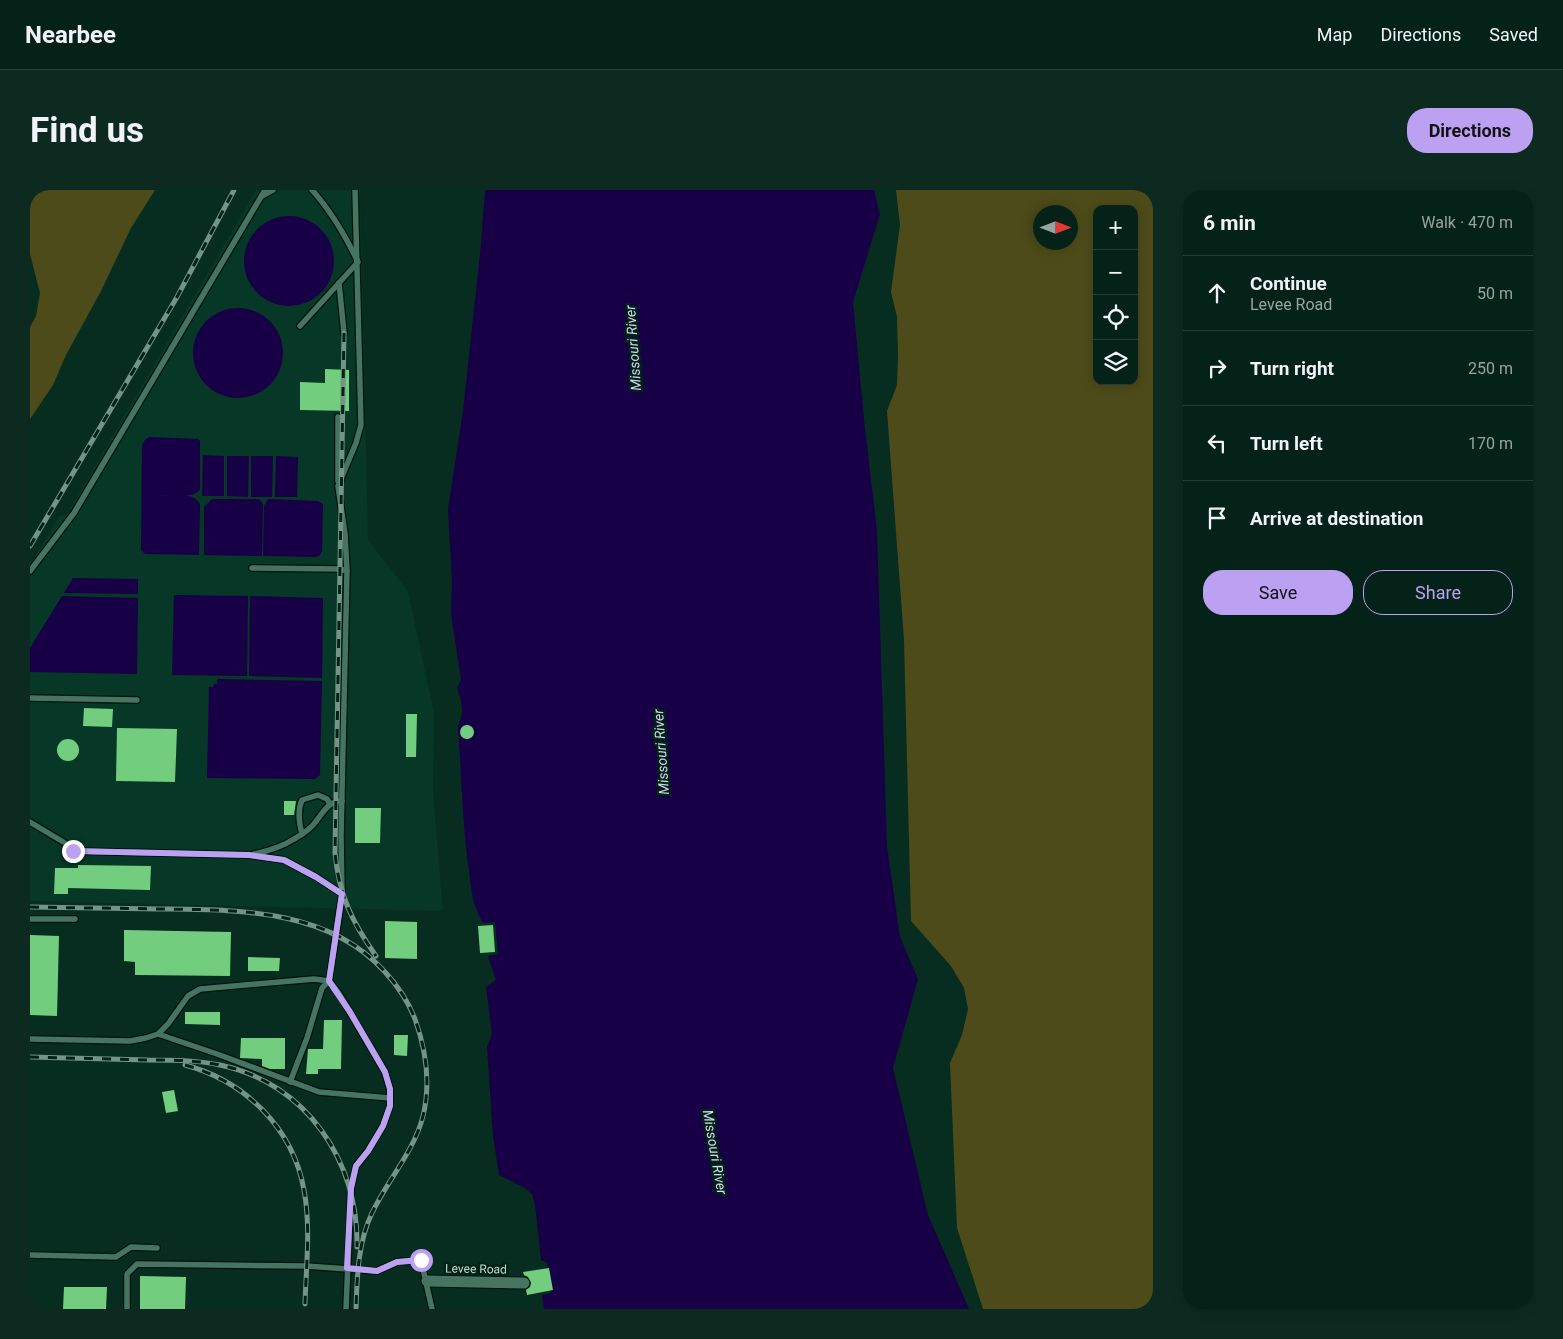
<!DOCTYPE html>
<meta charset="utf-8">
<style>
body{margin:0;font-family:Roboto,sans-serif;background:#0d2a21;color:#f1f3f6}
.controls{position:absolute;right:15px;top:15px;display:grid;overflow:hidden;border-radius:10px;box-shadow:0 2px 12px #0003}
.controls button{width:45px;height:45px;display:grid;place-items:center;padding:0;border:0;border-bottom:1px solid #253f37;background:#042218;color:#f1f3f6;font:25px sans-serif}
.compass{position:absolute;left:1003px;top:15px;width:45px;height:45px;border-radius:50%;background:#042218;box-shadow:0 2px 12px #0003;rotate:90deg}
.stop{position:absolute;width:15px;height:15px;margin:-11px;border:4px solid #bca0f2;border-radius:50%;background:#fff}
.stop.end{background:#bca0f2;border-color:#fff;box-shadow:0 1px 5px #0008}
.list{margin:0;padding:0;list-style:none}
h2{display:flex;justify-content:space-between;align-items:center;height:65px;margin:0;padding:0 20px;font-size:21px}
h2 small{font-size:16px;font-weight:400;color:#97a4a2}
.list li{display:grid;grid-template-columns:32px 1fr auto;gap:15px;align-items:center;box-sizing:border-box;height:75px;padding:0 20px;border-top:1px solid #253f37}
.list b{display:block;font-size:19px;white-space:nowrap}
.list p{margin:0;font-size:16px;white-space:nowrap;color:#97a4a2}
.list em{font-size:16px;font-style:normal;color:#97a4a2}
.actions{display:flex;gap:10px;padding:15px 20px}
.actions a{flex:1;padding:11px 0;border:1px solid #bca0f2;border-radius:20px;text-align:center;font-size:18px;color:#bca0f2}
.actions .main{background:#bca0f2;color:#111}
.icon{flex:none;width:28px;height:28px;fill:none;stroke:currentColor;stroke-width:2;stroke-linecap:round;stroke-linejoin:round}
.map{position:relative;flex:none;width:1123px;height:1119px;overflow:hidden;border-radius:20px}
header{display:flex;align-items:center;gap:30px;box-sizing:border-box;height:70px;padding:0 25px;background:#042218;border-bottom:1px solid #253f37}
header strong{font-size:24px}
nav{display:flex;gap:28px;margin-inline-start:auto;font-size:18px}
.intro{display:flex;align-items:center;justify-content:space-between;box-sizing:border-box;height:120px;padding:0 30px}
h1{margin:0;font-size:35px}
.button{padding:12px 22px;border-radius:20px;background:#bca0f2;color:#111;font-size:18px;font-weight:700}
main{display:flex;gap:30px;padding:0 30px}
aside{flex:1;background:#042218;border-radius:20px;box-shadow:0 2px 12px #0003}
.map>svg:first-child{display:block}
.built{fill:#063727}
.green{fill:#4d4b19;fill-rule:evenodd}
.water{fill:#170045}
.building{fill:#72ce7e}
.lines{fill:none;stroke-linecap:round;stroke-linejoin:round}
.service-casing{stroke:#00140b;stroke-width:8}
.minor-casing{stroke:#00140b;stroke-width:13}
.service{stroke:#457562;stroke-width:5.5}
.minor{stroke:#457562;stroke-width:11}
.rail-casing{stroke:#759488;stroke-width:5}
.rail{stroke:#002317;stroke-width:3;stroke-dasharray:9;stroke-linecap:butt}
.route{stroke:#bca0f2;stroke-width:6}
.labels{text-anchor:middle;stroke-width:5;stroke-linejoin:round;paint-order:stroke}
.street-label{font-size:12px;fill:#bfd8cd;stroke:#002317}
.water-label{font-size:14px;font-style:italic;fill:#d7d6f0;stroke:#002317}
</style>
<header>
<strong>Nearbee</strong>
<nav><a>Map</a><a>Directions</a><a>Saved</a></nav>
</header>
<div class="intro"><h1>Find us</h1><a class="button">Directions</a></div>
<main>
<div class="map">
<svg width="1123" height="1119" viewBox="0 0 1123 1119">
<rect width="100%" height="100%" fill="#062d20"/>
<path class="built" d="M 226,0 L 330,0 L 338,350 L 378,401 L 404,523 L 403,601 L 413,721 L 0,711 L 0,375 L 29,326 L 37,324 Z"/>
<g class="green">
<path d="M 0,0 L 125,0 L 101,38 L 71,101 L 36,165 L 23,195 L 0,229 L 0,137 L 6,126 L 10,103 L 0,64 Z"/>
<path d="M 866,0 L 1123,0 L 1123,1119 L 953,1119 L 927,1038 L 920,873 L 932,845 L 938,819 L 934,798 L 921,776 L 881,731 L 874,450 L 857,221 L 867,195 L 868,165 L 867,127 L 861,102 L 870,35 ZM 1067,19 L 1104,19 L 1104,191 L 1067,191 ZM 1011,22 L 1040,22 L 1040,52 L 1011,52 Z"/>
</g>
<g class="water">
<path d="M 455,0 L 844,0 L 850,24 L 823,112 L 834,230 L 847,341 L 857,656 L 870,747 L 888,789 L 863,878 L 898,1025 L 939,1119 L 514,1119 L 512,1105 L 521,1103 L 517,1073 L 511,1070 L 505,1015 L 502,1004 L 495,998 L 469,985 L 463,946 L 457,857 L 462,844 L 456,797 L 466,790 L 458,766 L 468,764 L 465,732 L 453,733 C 443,717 441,699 439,681 C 432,634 432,586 428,539 C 428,534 430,532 431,528 C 434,519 430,507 427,498 L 431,490 L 421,424 L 422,391 L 418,319 L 433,221 L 451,54 Z"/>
<circle cx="259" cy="71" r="45"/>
<circle cx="208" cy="163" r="45"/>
<path d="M 119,247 L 168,249 L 170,251 L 170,299 C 163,310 141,304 129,305 C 141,307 164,301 170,314 L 169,365 L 115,364 L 111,360 L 112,255 L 115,250 Z"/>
<path d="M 173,265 L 194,266 L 194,306 L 172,306 Z"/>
<path d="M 197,266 L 219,266 L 218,307 L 197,306 Z"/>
<path d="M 221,266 L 243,266 L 242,307 L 221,307 Z"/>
<path d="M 246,266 L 268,267 L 267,307 L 245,307 Z"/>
<path d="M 182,309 L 229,309 L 233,314 L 232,366 L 174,365 L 174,318 L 173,318 Z"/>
<path d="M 238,309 L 288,311 L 293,314 L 292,361 L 290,365 L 286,367 L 233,366 L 234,316 Z"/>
<path d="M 43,388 L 108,389 L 108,404 L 34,403 Z"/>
<path d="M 144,405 L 218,406 L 217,486 L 142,485 Z"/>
<path d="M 32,406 L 108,408 L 107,484 L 0,482 L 0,458 Z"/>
<path d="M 220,406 L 293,408 L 292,488 L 219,486 Z"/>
<path d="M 187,489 L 292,491 L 290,585 L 285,589 L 177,588 L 179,497 L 183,497 L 184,494 L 187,494 Z"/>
</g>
<g class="building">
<path d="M 295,179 L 319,180 L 319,221 L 270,220 L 270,192 L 295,193 Z"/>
<path d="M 54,518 L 83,519 L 82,537 L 53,536 Z"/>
<path d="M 376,524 L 387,524 L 386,567 L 376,567 Z"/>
<circle cx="437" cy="542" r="7"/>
<path d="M 87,538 L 147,539 L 145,592 L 86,591 Z"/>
<circle cx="38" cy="560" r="11"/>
<path d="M 254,611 L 266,611 L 264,625 L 254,625 Z"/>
<path d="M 325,618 L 351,618 L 350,653 L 325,653 Z"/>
<path d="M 48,675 L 121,676 L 120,700 L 38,698 L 38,704 L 24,704 L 25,678 L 48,678 Z"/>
<path d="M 355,731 L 387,732 L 387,769 L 355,768 Z"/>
<path d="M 463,735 L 465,762 L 450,763 L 448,736 Z"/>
<path d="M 94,740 L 201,742 L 200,786 L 105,785 L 105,772 L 94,771 Z"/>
<path d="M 0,745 L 29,746 L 27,826 L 0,825 Z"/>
<path d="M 218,767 L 250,768 L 249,781 L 218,781 Z"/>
<path d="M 155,822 L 190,822 L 190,835 L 155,834 Z"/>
<path d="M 294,830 L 312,830 L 311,879 L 288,879 L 288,884 L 276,884 L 278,859 L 293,859 Z"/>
<path d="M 364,845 L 378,845 L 377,866 L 364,865 Z"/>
<path d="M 211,848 L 255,848 L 255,879 L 240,879 L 232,876 L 232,869 L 210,868 Z"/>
<path d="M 144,900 L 148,921 L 136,923 L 132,902 Z"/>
<path d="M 519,1078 L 523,1100 L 497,1105 L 496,1100 L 500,1097 L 501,1093 L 498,1087 L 494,1085 L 493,1082 Z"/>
<path d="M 110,1086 L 156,1087 L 155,1119 L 110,1119 Z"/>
<path d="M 34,1097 L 77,1097 L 76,1119 L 33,1119 Z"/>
</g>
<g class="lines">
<g class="service-casing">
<g id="service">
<path d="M 232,6 L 243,0"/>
<path d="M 309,93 L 314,143"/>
<path d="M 270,136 L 328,72 C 316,47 301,21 282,0"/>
<path d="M 308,227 L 308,291"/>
<path d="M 222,378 L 310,379 L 317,381"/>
<path d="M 0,381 L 44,323 L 235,0"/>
<path d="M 0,508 L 107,510"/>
<path d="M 0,632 L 35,653 L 43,661 L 219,665 L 254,670 L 286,687 L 312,704"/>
<path d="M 272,644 C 269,633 267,621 272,610 L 288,605 L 297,609 L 300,614"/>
<path d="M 224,664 C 238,661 252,657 264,649 C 271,645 278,641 283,635 C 292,625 297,611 312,611"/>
<path d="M 0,729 L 45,729"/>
<path d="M 128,844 L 187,864 L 289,902 L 360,908"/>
<path d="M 0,849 L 100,851 L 116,848 L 128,844 L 138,834 L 158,806 L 170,799 L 284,789 L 299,791"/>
<path d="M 260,892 L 277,848 L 292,798 L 299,791"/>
<path d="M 0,1065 L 86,1067 L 101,1057 L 127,1058"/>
<path d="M 97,1119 L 97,1084 L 107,1074 L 276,1076 L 347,1081 L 367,1072 L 391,1070 L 402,1119"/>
<path d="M 316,1119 L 321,999 L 326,976 L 338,961 L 353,936 L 360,916 L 360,899 L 355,882 L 308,802 L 299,791 L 312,704 L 311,646 L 317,381 L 315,344 L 308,296 L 326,253 L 331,235 L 325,0"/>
</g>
</g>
<g class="minor-casing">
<path id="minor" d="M 397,1091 L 494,1093"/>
</g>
<use href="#service" class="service"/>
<use href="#minor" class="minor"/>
<g class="rail-casing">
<g id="rail">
<path d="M 314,143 L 305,663 C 309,705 322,732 346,766"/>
<path d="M 0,356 L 147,107 L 204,0"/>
<path d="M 0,717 C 43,718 86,718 129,719 C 207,720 298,718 355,782 C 368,796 378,811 385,829 C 396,860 401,893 393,926 C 384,962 358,989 342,1023 C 328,1052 327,1087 326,1119"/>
<path d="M 0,867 C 39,868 79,869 118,870 C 142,870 166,870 190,875 C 276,893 329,971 327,1057"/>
<path d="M 155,875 C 215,891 263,938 274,1000 C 281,1037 276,1077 275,1114"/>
</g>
</g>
<use href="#rail" class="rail"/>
</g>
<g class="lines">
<path class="route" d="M 43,661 L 219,665 L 254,670 L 286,687 L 312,704 L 299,791 L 320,822 L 355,882 L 360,899 L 360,916 L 353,936 L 338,961 L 326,976 L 321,998 L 317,1078 L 347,1081 L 367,1072 L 391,1070"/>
</g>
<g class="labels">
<g class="street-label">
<text transform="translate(446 1079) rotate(1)" y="4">Levee Road</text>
</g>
<g class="water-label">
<text transform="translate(603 158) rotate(-94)" y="5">Missouri River</text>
<text transform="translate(631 562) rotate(-94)" y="5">Missouri River</text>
<text transform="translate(685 962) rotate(80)" y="5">Missouri River</text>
</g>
</g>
</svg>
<div class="controls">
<button>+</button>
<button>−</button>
<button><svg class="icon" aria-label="locate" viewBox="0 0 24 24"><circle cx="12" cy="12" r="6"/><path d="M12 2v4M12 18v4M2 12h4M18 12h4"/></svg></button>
<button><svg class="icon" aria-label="layers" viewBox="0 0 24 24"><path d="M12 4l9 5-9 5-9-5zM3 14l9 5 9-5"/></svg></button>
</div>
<svg class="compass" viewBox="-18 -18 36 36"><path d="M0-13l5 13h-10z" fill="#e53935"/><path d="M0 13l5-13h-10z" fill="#97a4a2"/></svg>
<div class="stop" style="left:391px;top:1070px"></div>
<div class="stop end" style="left:43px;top:661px"></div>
</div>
<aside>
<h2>6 min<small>Walk · 470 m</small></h2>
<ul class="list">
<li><svg class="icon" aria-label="ahead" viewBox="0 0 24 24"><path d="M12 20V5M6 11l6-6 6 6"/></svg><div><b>Continue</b><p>Levee Road</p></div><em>50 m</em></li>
<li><svg class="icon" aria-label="right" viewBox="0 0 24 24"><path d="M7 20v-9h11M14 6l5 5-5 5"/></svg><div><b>Turn right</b></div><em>250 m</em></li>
<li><svg class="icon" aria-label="left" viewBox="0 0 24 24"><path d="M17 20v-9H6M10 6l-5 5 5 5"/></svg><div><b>Turn left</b></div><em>170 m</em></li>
<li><svg class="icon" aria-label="arrive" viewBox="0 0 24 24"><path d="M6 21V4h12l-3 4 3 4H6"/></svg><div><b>Arrive at destination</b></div></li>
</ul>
<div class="actions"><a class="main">Save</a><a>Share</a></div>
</aside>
</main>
